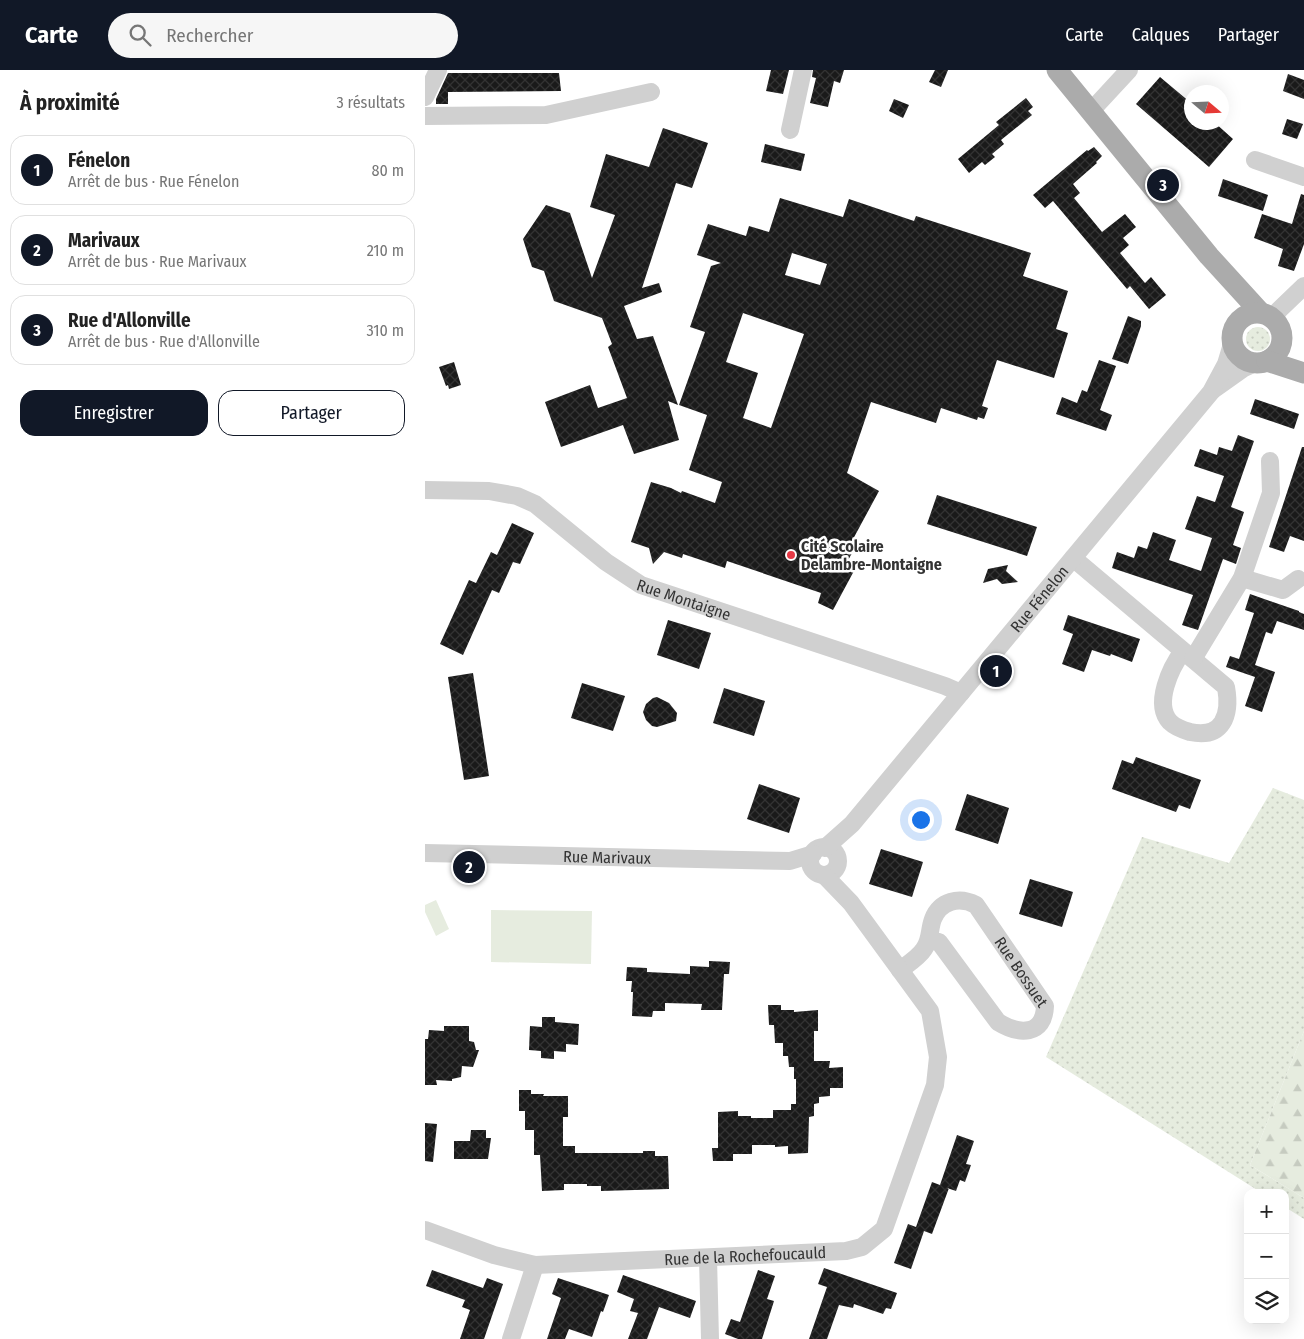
<!DOCTYPE html>
<html lang="fr">
<meta charset="utf-8">
<style>
body{margin:0;font-family:"Fira Sans Condensed",sans-serif;background:#f6f6f6;color:#222}
.controls{position:absolute;right:15px;bottom:15px;display:grid;overflow:hidden;border-radius:10px;box-shadow:0 5px 20px #0002}
.controls button{width:45px;height:45px;display:grid;place-items:center;padding:0;border:0;border-bottom:1px solid #e0e0e0;background:#fff;color:#222;font:25px sans-serif}
.compass{position:absolute;left:759px;top:15px;width:45px;height:45px;border-radius:50%;background:#fff;box-shadow:0 5px 20px #0002;rotate:109deg}
.you{position:absolute;left:495px;top:749px;width:18px;height:18px;margin:-12px;border:4px solid #fff;border-radius:50%;background:#1a73e8;box-shadow:0 0 0 8px #1a73e833}
.badge{display:grid;place-items:center;width:32px;height:32px;border-radius:50%;background:#111827;color:#fff;font-size:16px;font-weight:700}
.pin{position:absolute;translate:-50% -50%;border:2px solid #fff;box-shadow:0 1px 5px #0006}
.list{margin:0;padding:0;list-style:none}
h2{display:flex;justify-content:space-between;align-items:center;height:65px;margin:0;padding:0 20px;font-size:21px}
h2 small{font-size:16px;font-weight:400;color:#767676}
.list li{display:grid;grid-template-columns:32px 1fr auto;gap:15px;align-items:center;box-sizing:border-box;height:70px;margin:0 10px 10px;padding:0 10px;border:1px solid #e0e0e0;border-radius:15px}
.list b{display:block;font-size:19px;white-space:nowrap}
.list p{margin:0;font-size:16px;white-space:nowrap;color:#767676}
.list em{font-size:16px;font-style:normal;color:#767676}
.actions{display:flex;gap:10px;padding:15px 20px}
.actions a{flex:1;padding:11px 0;border:1px solid #111827;border-radius:15px;text-align:center;font-size:18px;color:#111827}
.actions .main{background:#111827;color:#fff}
.icon{flex:none;width:28px;height:28px;fill:none;stroke:currentColor;stroke-width:2;stroke-linecap:round;stroke-linejoin:round}
.map{position:relative;flex:none;width:879px;height:1269px;overflow:hidden}
header{display:flex;align-items:center;gap:30px;box-sizing:border-box;height:70px;padding:0 25px;background:#111827;color:#fff}
header strong{font-size:24px}
nav{display:flex;gap:28px;margin-inline-start:auto;font-size:18px}
.search{width:350px;height:45px;background:#f6f6f6;display:flex;align-items:center;gap:12px;box-sizing:border-box;padding:0 18px;border-radius:28px;color:#767676;font-size:19px}
main{display:flex}
aside{flex:1;background:#fff}
.map>svg:first-child{display:block}
.grass{fill:url(#grass-dots)}
.forest{fill:url(#forest-firs)}
.green{fill:#e6ecdf}
.building{fill:url(#building-cross-hatch);fill-rule:evenodd}
.lines{fill:none;stroke-linecap:round;stroke-linejoin:round}
.minor{stroke:#d0d0d0;stroke-width:18}
.major{stroke:#ababab;stroke-width:21}
.poi-dot{fill:#e63946;stroke:#fff;stroke-width:2}
.labels{text-anchor:middle;stroke-width:5;stroke-linejoin:round;paint-order:stroke}
.poi-label{font-size:16px;font-weight:bold;fill:#333;stroke:#fff;text-anchor:start}
.street-label{font-size:16px;fill:#333;stroke:#fff}
</style>
<header>
<strong>Carte</strong>
<div class="search"><svg class="icon" aria-label="search" viewBox="0 0 24 24"><circle cx="10" cy="10" r="6"/><path d="M15 15l6 6"/></svg>Rechercher</div>
<nav><a>Carte</a><a>Calques</a><a>Partager</a></nav>
</header>
<main>
<aside>
<h2>À proximité<small>3 résultats</small></h2>
<ul class="list">
<li><span class="badge">1</span><div><b>Fénelon</b><p>Arrêt de bus · Rue Fénelon</p></div><em>80 m</em></li>
<li><span class="badge">2</span><div><b>Marivaux</b><p>Arrêt de bus · Rue Marivaux</p></div><em>210 m</em></li>
<li><span class="badge">3</span><div><b>Rue d'Allonville</b><p>Arrêt de bus · Rue d'Allonville</p></div><em>310 m</em></li>
</ul>
<div class="actions"><a class="main">Enregistrer</a><a>Partager</a></div>
</aside>
<div class="map">
<svg width="879" height="1269" viewBox="0 0 879 1269">
<defs>
<pattern id="grass-dots" width="8" height="8" patternUnits="userSpaceOnUse" patternTransform="scale(1.25)"><rect width="8" height="8" fill="#e6ecdf"/><path d="M2 2h.1M6 6h.1" fill="none" stroke="#c6cbc0" stroke-width="1.8" stroke-linecap="round"/></pattern>
<pattern id="forest-firs" width="22" height="20" patternUnits="userSpaceOnUse" patternTransform="scale(1.25)"><rect width="22" height="20" fill="#e6ecdf"/><path d="M5 1l3.5 6h-7zM16 11l3.5 6h-7z" fill="#c6cbc0"/></pattern>
<pattern id="building-cross-hatch" width="8" height="8" patternUnits="userSpaceOnUse" patternTransform="scale(1.25)"><rect width="8" height="8" fill="#1a1a1a"/><path d="M0 0l8 8M0 8l8-8" fill="none" stroke="#333"/></pattern>
</defs>
<rect width="100%" height="100%" fill="#fff"/>
<g class="grass">
<circle cx="833" cy="269" r="12"/>
<path d="M 848,718 L 879,730 L 879,961 L 825,1095 L 879,1128 L 879,1149 L 860,1137 L 860,1123 L 837,1123 L 621,987 L 717,767 L 804,793 Z"/>
</g>
<path class="forest" d="M 879,961 L 879,1128 L 825,1095 Z"/>
<g class="green">
<path d="M 11,830 L 24,859 L 11,866 L 0,842 L 0,835 Z"/>
<path d="M 66,840 L 167,841 L 166,894 L 66,892 Z"/>
</g>
<g class="building">
<path d="M 346,0 L 364,0 L 358,24 L 341,21 Z"/>
<path d="M 388,0 L 419,0 L 415,13 L 409,11 L 403,37 L 385,33 L 391,8 L 387,7 Z"/>
<path d="M 510,0 L 523,0 L 516,17 L 504,12 Z"/>
<path d="M 23,3 L 134,3 L 136,21 L 23,22 L 23,34 L 11,34 L 11,29 Z"/>
<path d="M 863,4 L 879,10 L 879,29 L 858,21 Z"/>
<path d="M 735,7 L 766,33 L 766,52 L 789,52 L 808,69 L 784,97 L 711,34 Z"/>
<path d="M 601,28 L 608,37 L 603,41 L 607,45 L 576,70 L 579,74 L 567,84 L 570,87 L 560,95 L 557,92 L 544,103 L 533,89 L 574,55 L 571,52 Z"/>
<path d="M 469,29 L 484,35 L 478,48 L 464,41 Z"/>
<path d="M 862,49 L 878,54 L 872,69 L 857,64 Z"/>
<path d="M 238,58 L 283,73 L 267,118 L 251,113 L 217,218 L 234,213 L 237,222 L 199,236 L 212,269 L 228,266 L 253,335 L 243,331 L 254,370 L 209,384 L 198,355 L 136,377 L 120,332 L 165,315 L 173,338 L 202,328 L 183,277 L 187,274 L 177,248 L 129,231 L 119,201 L 107,197 L 98,169 L 121,135 L 145,143 L 167,208 L 190,145 L 165,137 L 181,84 L 224,97 Z"/>
<path d="M 340,74 L 380,84 L 376,101 L 336,92 Z"/>
<path d="M 669,77 L 677,86 L 671,92 L 672,93 L 648,114 L 655,123 L 649,128 L 677,162 L 700,144 L 711,157 L 698,168 L 704,175 L 695,183 L 720,213 L 726,207 L 741,225 L 724,239 L 705,216 L 702,219 L 628,131 L 620,138 L 608,125 L 662,80 L 663,81 Z"/>
<path d="M 798,109 L 843,125 L 838,141 L 793,126 Z"/>
<path d="M 876,124 L 879,125 L 879,174 L 869,201 L 853,196 L 858,179 L 829,168 L 837,144 L 867,154 Z"/>
<path d="M 355,128 L 418,147 L 424,129 L 489,151 L 491,146 L 606,183 L 598,206 L 643,221 L 631,259 L 643,263 L 629,308 L 572,290 L 557,336 L 563,338 L 559,349 L 553,347 L 552,350 L 516,338 L 511,353 L 446,332 L 422,403 L 454,421 L 427,471 L 432,474 L 421,494 L 430,499 L 408,540 L 393,533 L 396,523 L 302,491 L 300,498 L 258,484 L 257,488 L 239,482 L 228,494 L 224,478 L 206,472 L 226,412 L 246,418 L 256,423 L 257,421 L 290,433 L 297,412 L 264,400 L 282,345 L 254,335 L 280,262 L 265,257 L 286,196 L 296,193 L 272,185 L 283,154 L 321,166 L 324,156 L 344,162 ZM 367,183 L 402,194 L 395,215 L 360,205 ZM 318,243 L 379,264 L 346,358 L 318,348 L 333,303 L 301,292 Z"/>
<path d="M 703,246 L 716,251 L 716,256 L 703,294 L 687,289 Z"/>
<path d="M 674,290 L 691,296 L 675,340 L 687,345 L 681,361 L 631,344 L 637,327 L 652,333 L 657,320 L 662,322 Z"/>
<path d="M 29,292 L 36,315 L 24,319 L 23,315 L 21,316 L 14,297 Z"/>
<path d="M 830,329 L 874,344 L 869,359 L 825,344 Z"/>
<path d="M 813,365 L 829,371 L 806,437 L 819,442 L 808,475 L 816,478 L 811,494 L 798,489 L 773,560 L 757,555 L 768,525 L 687,498 L 692,482 L 709,488 L 713,476 L 722,479 L 728,462 L 751,470 L 744,490 L 776,501 L 787,468 L 760,459 L 772,426 L 790,432 L 799,406 L 769,396 L 775,379 L 792,385 L 794,377 L 807,381 Z"/>
<path d="M 877,377 L 879,377 L 879,471 L 865,466 L 859,482 L 844,477 Z"/>
<path d="M 512,425 L 612,457 L 602,486 L 502,454 Z"/>
<path d="M 87,453 L 109,463 L 95,494 L 88,492 L 74,523 L 67,520 L 38,585 L 15,574 L 44,510 L 51,513 L 66,482 L 72,485 Z"/>
<path d="M 583,495 L 581,501 L 593,512 L 577,514 L 572,509 L 558,513 L 563,499 Z"/>
<path d="M 825,524 L 874,541 L 874,542 L 879,544 L 879,560 L 852,551 L 847,564 L 841,562 L 830,595 L 850,602 L 837,642 L 820,636 L 830,607 L 801,597 L 805,586 L 814,589 L 829,543 L 820,540 Z"/>
<path d="M 643,545 L 715,569 L 707,592 L 686,584 L 685,586 L 667,580 L 659,602 L 637,594 L 648,564 L 638,560 Z"/>
<path d="M 243,550 L 286,563 L 274,599 L 232,585 Z"/>
<path d="M 48,603 L 64,706 L 39,710 L 23,607 Z"/>
<path d="M 157,613 L 200,626 L 188,661 L 146,648 Z"/>
<path d="M 299,618 L 340,631 L 329,666 L 288,653 Z"/>
<path d="M 232,627 L 244,633 L 252,643 L 251,651 L 232,657 L 227,656 L 221,650 L 218,642 L 221,634 L 228,628 Z"/>
<path d="M 711,687 L 776,710 L 765,739 L 754,735 L 751,742 L 687,719 L 697,690 L 708,694 Z"/>
<path d="M 334,714 L 375,728 L 364,763 L 322,749 Z"/>
<path d="M 542,724 L 584,738 L 573,774 L 530,760 Z"/>
<path d="M 456,779 L 498,792 L 487,827 L 444,814 Z"/>
<path d="M 605,809 L 648,822 L 637,857 L 594,844 Z"/>
<path d="M 284,891 L 305,892 L 304,904 L 299,904 L 297,940 L 276,940 L 277,934 L 240,933 L 240,941 L 228,941 L 227,947 L 207,946 L 208,922 L 206,922 L 207,911 L 201,911 L 202,897 L 222,898 L 222,902 L 265,904 L 265,896 L 284,897 Z"/>
<path d="M 343,935 L 356,935 L 356,940 L 369,940 L 369,942 L 393,940 L 393,961 L 389,961 L 389,991 L 405,991 L 404,998 L 418,997 L 418,1018 L 405,1018 L 405,1026 L 394,1027 L 394,1033 L 389,1034 L 389,1046 L 384,1047 L 383,1083 L 363,1084 L 363,1076 L 350,1077 L 350,1075 L 327,1075 L 327,1084 L 308,1084 L 308,1091 L 288,1091 L 287,1078 L 293,1078 L 293,1042 L 313,1041 L 313,1046 L 326,1046 L 326,1048 L 348,1048 L 348,1040 L 366,1040 L 366,1034 L 371,1034 L 371,1009 L 369,1009 L 369,997 L 364,997 L 363,986 L 358,986 L 358,973 L 350,973 L 349,955 L 344,955 Z"/>
<path d="M 117,947 L 130,947 L 130,952 L 154,954 L 153,975 L 141,974 L 141,982 L 129,981 L 129,989 L 116,988 L 116,981 L 104,980 L 105,956 L 117,957 Z"/>
<path d="M 19,956 L 44,956 L 44,971 L 49,972 L 51,980 L 54,980 L 48,997 L 37,996 L 36,1007 L 27,1009 L 27,1011 L 11,1010 L 12,1015 L 0,1015 L 0,969 L 3,969 L 4,960 L 19,961 Z"/>
<path d="M 94,1020 L 106,1020 L 106,1024 L 119,1024 L 118,1026 L 143,1026 L 143,1047 L 138,1047 L 138,1076 L 150,1076 L 150,1083 L 218,1083 L 218,1081 L 230,1081 L 230,1086 L 243,1086 L 244,1119 L 176,1121 L 176,1116 L 162,1116 L 162,1114 L 139,1114 L 139,1120 L 117,1121 L 115,1085 L 109,1085 L 109,1060 L 100,1060 L 100,1041 L 94,1041 Z"/>
<path d="M 0,1053 L 12,1054 L 8,1092 L 0,1091 Z"/>
<path d="M 46,1060 L 61,1060 L 61,1068 L 66,1068 L 63,1089 L 29,1089 L 29,1071 L 45,1071 Z"/>
<path d="M 532,1065 L 549,1071 L 541,1094 L 546,1095 L 540,1112 L 535,1110 L 531,1121 L 522,1118 L 524,1118 L 507,1164 L 499,1161 L 486,1199 L 469,1193 L 483,1154 L 491,1157 L 507,1112 L 515,1115 Z"/>
<path d="M 399,1198 L 472,1223 L 466,1239 L 461,1238 L 458,1244 L 429,1234 L 428,1238 L 414,1235 L 402,1269 L 384,1269 L 402,1217 L 393,1214 Z"/>
<path d="M 7,1200 L 58,1218 L 62,1208 L 78,1214 L 59,1269 L 35,1269 L 45,1240 L 37,1237 L 40,1230 L 1,1216 Z"/>
<path d="M 333,1200 L 350,1206 L 342,1229 L 349,1231 L 337,1269 L 313,1269 L 300,1264 L 306,1249 L 315,1252 Z"/>
<path d="M 198,1205 L 271,1231 L 265,1248 L 234,1237 L 222,1269 L 203,1269 L 213,1243 L 205,1241 L 209,1229 L 192,1222 Z"/>
<path d="M 133,1208 L 184,1225 L 178,1242 L 176,1241 L 167,1267 L 144,1259 L 140,1269 L 122,1269 L 136,1228 L 127,1224 Z"/>
</g>
<g class="lines">
<g class="minor">
<path d="M 0,27 L 13,0"/>
<path d="M 666,41 L 704,0"/>
<path d="M 0,46 L 121,45 L 226,22"/>
<path d="M 365,60 L 378,0"/>
<path d="M 830,90 L 879,107"/>
<path d="M 848,249 L 854,240 L 879,216"/>
<path d="M 788,320 L 819,298 L 830,293"/>
<path id="s1" d="M 0,420 L 64,421 L 92,426 L 110,434 L 181,492 L 216,515 L 472,600 L 520,616 L 536,623"/>
<path d="M 648,488 L 801,617 C 806,645 798,669 765,662 C 758,660 750,657 745,652 C 728,634 746,597 758,581"/>
<path d="M 817,508 L 858,520 L 873,509"/>
<path d="M 768,589 L 817,508 L 846,423 L 845,391"/>
<circle cx="399" cy="791" r="14"/>
<path id="s2" d="M 400,778 L 427,754 L 786,322 L 801,294 L 807,274"/>
<path id="s3" d="M 0,783 L 365,791 L 388,784"/>
<path id="s4" d="M 475,900 C 483,894 494,887 499,879 C 506,870 504,859 508,849 C 515,831 534,826 551,835 L 620,936 C 619,966 594,965 573,952 L 514,872 L 504,870"/>
<path id="s5" d="M 0,1160 L 69,1185 L 110,1195 L 421,1181 L 437,1177 L 459,1159 L 510,1015 L 513,987 L 505,941 L 426,833 L 399,805"/>
<path d="M 283,1188 L 285,1269"/>
<path d="M 86,1269 L 110,1195"/>
</g>
<g class="major">
<path d="M 632,0 L 784,186 L 836,243"/>
<circle cx="832" cy="268" r="25"/>
<path d="M 842,291 L 879,303"/>
</g>
</g>
<circle class="poi-dot" cx="366" cy="485" r="5"/>
<g class="labels">
<g class="poi-label">
<text x="376" y="482">Cité Scolaire<tspan x="376" dy="18">Delambre-Montaigne</tspan></text>
</g>
<g class="street-label">
<text dy="6" stroke="none"><textPath href="#s1" startOffset="291">Rue Montaigne</textPath></text>
<text dy="6" stroke="none"><textPath href="#s2" startOffset="329">Rue Fénelon</textPath></text>
<text dy="6" stroke="none"><textPath href="#s3" startOffset="182">Rue Marivaux</textPath></text>
<text dy="6" stroke="none"><textPath href="#s4" startOffset="196">Rue Bossuet</textPath></text>
<text dy="6" stroke="none"><textPath href="#s5" startOffset="326">Rue de la Rochefoucauld</textPath></text>
</g>
</g>
</svg>
<div class="controls">
<button>+</button>
<button>−</button>
<button><svg class="icon" aria-label="layers" viewBox="0 0 24 24"><path d="M12 4l9 5-9 5-9-5zM3 14l9 5 9-5"/></svg></button>
</div>
<svg class="compass" viewBox="-18 -18 36 36"><path d="M0-13l5 13h-10z" fill="#e53935"/><path d="M0 13l5-13h-10z" fill="#767676"/></svg>
<div class="you"></div>
<div class="pin badge" style="left:571px;top:601px">1</div>
<div class="pin badge" style="left:44px;top:797px">2</div>
<div class="pin badge" style="left:738px;top:115px">3</div>
</div>
</main>
